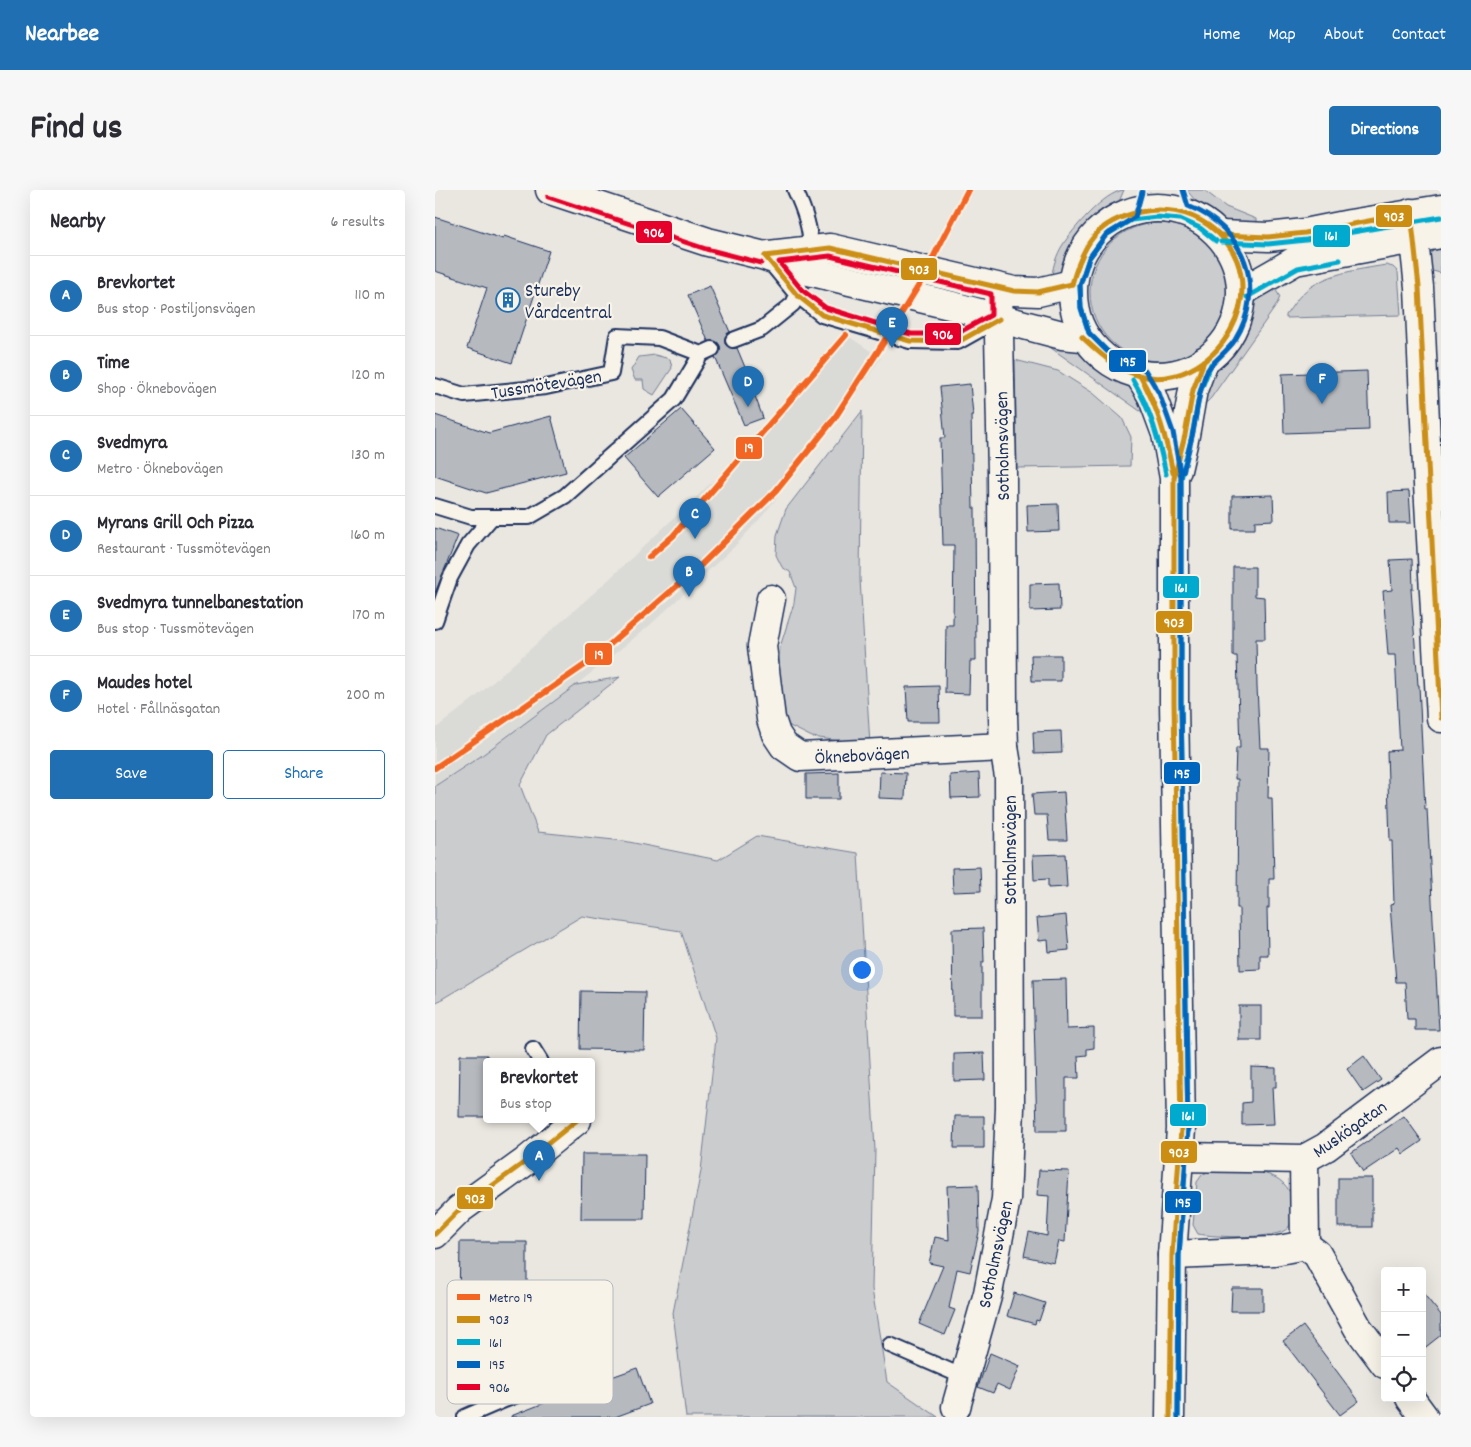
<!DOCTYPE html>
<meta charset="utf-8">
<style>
body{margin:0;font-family:Dekko,sans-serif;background:#f7f7f7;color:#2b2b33}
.controls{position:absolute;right:15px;bottom:15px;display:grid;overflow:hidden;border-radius:5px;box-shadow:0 5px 20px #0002}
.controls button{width:45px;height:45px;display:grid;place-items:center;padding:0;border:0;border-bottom:1px solid #e1e1e2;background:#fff;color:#2b2b33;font:25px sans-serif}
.you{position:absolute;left:426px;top:779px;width:18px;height:18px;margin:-12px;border:4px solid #fff;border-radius:50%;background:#1a73e8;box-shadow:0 0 0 8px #1a73e833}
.badge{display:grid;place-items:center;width:32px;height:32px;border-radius:50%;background:#1f6fb2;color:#fff;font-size:16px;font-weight:700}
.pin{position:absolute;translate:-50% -41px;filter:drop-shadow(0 1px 2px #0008)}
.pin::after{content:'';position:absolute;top:26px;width:18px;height:15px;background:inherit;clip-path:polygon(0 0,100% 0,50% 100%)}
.popup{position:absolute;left:48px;top:868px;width:112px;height:65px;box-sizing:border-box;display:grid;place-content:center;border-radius:5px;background:#fff;filter:drop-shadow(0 1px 4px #0005);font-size:16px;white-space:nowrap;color:#7c7c81}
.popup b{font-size:19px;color:#2b2b33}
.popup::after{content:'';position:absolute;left:50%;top:100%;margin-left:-10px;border:10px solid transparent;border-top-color:#fff}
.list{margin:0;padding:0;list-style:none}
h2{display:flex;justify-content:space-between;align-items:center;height:65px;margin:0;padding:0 20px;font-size:21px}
h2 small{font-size:16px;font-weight:400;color:#7c7c81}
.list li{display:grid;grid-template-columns:32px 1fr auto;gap:15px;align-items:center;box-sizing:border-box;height:80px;padding:0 20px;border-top:1px solid #e1e1e2}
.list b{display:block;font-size:19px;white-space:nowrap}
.list p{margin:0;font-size:16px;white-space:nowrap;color:#7c7c81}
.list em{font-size:16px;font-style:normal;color:#7c7c81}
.actions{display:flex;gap:10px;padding:15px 20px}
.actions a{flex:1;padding:11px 0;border:1px solid #1f6fb2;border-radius:5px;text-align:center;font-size:18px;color:#1f6fb2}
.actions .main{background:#1f6fb2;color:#fff}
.icon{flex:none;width:28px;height:28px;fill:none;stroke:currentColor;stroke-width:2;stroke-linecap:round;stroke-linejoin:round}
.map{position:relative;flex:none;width:1006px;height:1227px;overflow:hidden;border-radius:5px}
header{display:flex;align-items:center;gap:30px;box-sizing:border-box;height:70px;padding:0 25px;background:#1f6fb2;color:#fff}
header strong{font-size:24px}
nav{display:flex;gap:28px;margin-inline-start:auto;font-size:18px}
.intro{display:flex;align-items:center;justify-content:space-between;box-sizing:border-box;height:120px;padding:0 30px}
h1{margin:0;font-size:35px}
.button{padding:12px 22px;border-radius:5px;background:#1f6fb2;color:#fff;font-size:18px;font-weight:700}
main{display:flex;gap:30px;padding:0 30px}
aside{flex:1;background:#fff;border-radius:5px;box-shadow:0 5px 20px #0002}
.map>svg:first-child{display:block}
.built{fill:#dadad6}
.green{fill:#cbcccd;stroke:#737e96}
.building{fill:#b6babf;stroke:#1b2f5e}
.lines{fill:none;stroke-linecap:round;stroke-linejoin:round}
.service-casing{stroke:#1b2f5e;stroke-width:18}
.minor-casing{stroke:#1b2f5e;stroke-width:31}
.tertiary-casing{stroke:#1b2f5e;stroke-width:31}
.service{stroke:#f7f3e8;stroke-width:14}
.minor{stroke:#f7f3e8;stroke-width:28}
.tertiary{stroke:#f7f3e8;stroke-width:28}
.bus-1-casing{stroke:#f7f3e8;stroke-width:9}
.bus-2-casing{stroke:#f7f3e8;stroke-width:9}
.bus-3-casing{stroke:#f7f3e8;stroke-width:9}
.bus-4-casing{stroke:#f7f3e8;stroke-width:9}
.bus-1{stroke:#cb8e13;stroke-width:5}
.bus-2{stroke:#00a9ce;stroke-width:5}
.bus-3{stroke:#0065bd;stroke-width:5}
.bus-4{stroke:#e4002b;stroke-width:5}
.metro-1-casing{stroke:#f7f3e8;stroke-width:10}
.metro-1{stroke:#f26522;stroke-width:6}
.labels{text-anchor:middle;stroke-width:4.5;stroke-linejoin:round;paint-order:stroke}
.poi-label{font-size:19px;fill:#1b2f5e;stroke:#f7f3e8;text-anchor:start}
.street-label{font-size:19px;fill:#1b2f5e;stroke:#f7f3e8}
.key{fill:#f7f3e8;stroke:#b5b8bf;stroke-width:1}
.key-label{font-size:14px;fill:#1b2f5e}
.line-badge{stroke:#f7f3e8;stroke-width:2}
.badge-label{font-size:14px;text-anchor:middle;font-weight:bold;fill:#fff}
</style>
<header>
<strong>Nearbee</strong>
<nav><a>Home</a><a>Map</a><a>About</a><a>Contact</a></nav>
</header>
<div class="intro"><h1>Find us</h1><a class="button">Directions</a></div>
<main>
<aside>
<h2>Nearby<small>6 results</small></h2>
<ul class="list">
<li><span class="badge">A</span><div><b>Brevkortet</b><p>Bus stop · Postiljonsvägen</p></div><em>110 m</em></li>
<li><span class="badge">B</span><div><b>Time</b><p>Shop · Öknebovägen</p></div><em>120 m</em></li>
<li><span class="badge">C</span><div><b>Svedmyra</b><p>Metro · Öknebovägen</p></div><em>130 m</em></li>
<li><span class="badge">D</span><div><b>Myrans Grill Och Pizza</b><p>Restaurant · Tussmötevägen</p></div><em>160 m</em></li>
<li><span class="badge">E</span><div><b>Svedmyra tunnelbanestation</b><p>Bus stop · Tussmötevägen</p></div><em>170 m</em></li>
<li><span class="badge">F</span><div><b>Maudes hotel</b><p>Hotel · Fållnäsgatan</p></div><em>200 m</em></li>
</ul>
<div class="actions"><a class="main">Save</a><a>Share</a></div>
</aside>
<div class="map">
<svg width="1006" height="1227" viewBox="0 0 1006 1227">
<rect width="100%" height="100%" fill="#eae7e0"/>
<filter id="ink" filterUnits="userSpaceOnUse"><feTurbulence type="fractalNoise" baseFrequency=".02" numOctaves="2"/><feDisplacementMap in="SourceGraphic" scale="10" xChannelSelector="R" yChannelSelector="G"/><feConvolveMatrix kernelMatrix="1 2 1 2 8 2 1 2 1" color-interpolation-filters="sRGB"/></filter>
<g filter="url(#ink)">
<path class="built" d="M 407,142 L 446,168 L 403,230 L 329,324 L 300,356 L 215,435 L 141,495 L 46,566 L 0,596 L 0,539 L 41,507 L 169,394 L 310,261 L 373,191 Z"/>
<g class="green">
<path d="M 689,0 L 683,14 L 641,58 L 629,80 L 617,85 C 618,76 622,64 627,56 C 637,40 669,2 689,0 Z"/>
<path d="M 752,0 L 769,0 L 791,17 L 821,29 L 821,37 C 816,37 807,39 802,38 C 787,35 760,13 752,0 Z"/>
<circle cx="724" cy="102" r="69"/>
<path d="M 1006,58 L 1006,83 L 997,81 L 993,76 L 994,65 L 999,60 Z"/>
<path d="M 951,75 L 958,77 L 963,82 L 966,125 L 851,128 L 851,125 C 856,118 861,110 867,104 C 889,83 922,80 951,75 Z"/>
<path d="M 839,97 L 845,107 L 841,116 L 776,208 L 772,212 L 768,212 L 774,184 L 795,165 L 811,136 L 822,109 Z"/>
<path d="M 617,151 L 646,158 L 654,163 L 663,173 L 700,200 L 711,220 L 705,221 L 616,158 Z"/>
<path d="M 220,165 L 235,169 L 237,178 L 219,205 L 209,199 L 208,190 L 200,190 L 196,180 L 204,167 Z"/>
<path d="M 580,170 L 623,181 L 658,203 L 687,228 L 696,247 L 695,276 L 582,278 Z"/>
<path d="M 427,221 L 425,389 L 435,555 L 377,547 L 351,534 L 343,488 L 345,457 L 359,413 L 361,398 L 355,382 L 347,377 L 341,365 L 342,345 L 351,319 Z"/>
<path d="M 185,487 L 111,545 L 85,595 L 103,642 L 189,651 L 283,670 L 322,646 L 423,663 L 440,960 L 437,1099 L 452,1192 L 503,1227 L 251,1227 L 238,1123 L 266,981 L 281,848 L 246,741 L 147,726 L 0,813 L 0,596 L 46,566 L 141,495 Z"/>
<path d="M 772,982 C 793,982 818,978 837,986 C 848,990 857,1001 857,1012 C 857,1021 858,1031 853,1038 C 843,1050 779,1047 763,1044 L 758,1035 L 762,992 L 767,985 Z"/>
</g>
<g class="building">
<path d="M 0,27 L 68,49 L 69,46 L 114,61 L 77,173 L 32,158 L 52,98 L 0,81 Z"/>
<path d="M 275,96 L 295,142 L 290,148 L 290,154 L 296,158 L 302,158 L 317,194 L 316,195 L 328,228 L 309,235 L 280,167 L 284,164 L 285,156 L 282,152 L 273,151 L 253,105 Z"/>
<path d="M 932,181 L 934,240 L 849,243 L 847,184 Z"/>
<path d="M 535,194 L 538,225 L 536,225 L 538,318 L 540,318 L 541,471 L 535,471 L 534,504 L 510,503 L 511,435 L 518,435 L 519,355 L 508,355 L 505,248 L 510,248 L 505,197 Z"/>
<path d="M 246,219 L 280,258 L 223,307 L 189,268 Z"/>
<path d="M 0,225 L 54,243 L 116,226 L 131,282 L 51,303 L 0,286 Z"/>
<path d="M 974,301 L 976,333 L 954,333 L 953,302 Z"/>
<path d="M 838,305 L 839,330 L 820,331 L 820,339 L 797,339 L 797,306 Z"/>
<path d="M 623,314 L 624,341 L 593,342 L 592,315 Z"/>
<path d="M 0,338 L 23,346 L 0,403 Z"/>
<path d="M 977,369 L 978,399 L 976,399 L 983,495 L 984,495 L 990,619 L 992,619 L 1004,840 L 980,840 L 980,829 L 972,829 L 970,792 L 961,792 L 955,715 L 959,714 L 957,651 L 955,651 L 952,561 L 965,560 L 960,465 L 953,465 L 948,401 L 957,400 L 955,370 Z"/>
<path d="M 798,377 L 820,377 L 820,406 L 829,407 L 830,449 L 821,449 L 822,497 L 825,558 L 834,558 L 833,608 L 837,608 L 839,689 L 834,689 L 834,718 L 832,718 L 833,765 L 825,765 L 825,779 L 805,780 L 804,718 L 802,718 L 803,589 L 800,589 L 801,558 L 805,558 L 802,466 L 798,466 Z"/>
<path d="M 624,393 L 625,420 L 595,421 L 595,394 Z"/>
<path d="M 596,465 L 626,465 L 626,491 L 597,491 Z"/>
<path d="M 504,496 L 505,532 L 473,532 L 471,497 Z"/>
<path d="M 626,541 L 627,563 L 599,564 L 598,542 Z"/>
<path d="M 445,582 L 471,583 L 470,609 L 444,608 Z"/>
<path d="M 404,583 L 404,609 L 371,609 L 371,584 Z"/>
<path d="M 544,583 L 545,607 L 516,608 L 515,585 Z"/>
<path d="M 629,602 L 632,650 L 614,650 L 612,625 L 599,625 L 597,604 Z"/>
<path d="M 630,664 L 632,697 L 613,698 L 613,689 L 599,690 L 598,665 Z"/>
<path d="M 545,677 L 546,701 L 518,702 L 517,678 Z"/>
<path d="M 631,725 L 634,760 L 614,762 L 613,750 L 604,751 L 602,728 Z"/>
<path d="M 548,738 L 549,772 L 547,772 L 547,826 L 518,826 L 517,739 Z"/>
<path d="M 631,789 L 632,839 L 659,838 L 659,858 L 652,859 L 652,865 L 643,866 L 644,888 L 631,888 L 631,941 L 602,941 L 598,790 Z"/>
<path d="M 146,801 L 210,802 L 209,860 L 145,859 Z"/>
<rect x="804" y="816" width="22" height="34"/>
<path d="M 549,863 L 550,890 L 519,891 L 519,864 Z"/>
<path d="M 25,865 L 52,865 L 52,927 L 24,927 Z"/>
<path d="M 929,866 L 946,890 L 928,902 L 912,879 Z"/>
<path d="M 816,877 L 841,878 L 841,897 L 837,897 L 839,934 L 807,935 L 807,913 L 816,912 Z"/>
<path d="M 520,926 L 549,926 L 549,958 L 519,958 Z"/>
<path d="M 969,926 L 987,951 L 968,964 L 964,958 L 928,982 L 916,963 Z"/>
<path d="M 147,964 L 210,964 L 209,1029 L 146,1029 Z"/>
<path d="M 604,980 L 634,981 L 630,1052 L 624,1051 L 619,1073 L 589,1066 L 594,1042 L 612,1046 L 614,1006 L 602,1005 Z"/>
<rect x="903" y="988" width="34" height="49"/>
<path d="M 543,995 L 544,1042 L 535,1082 L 522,1079 L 514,1118 L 520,1120 L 510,1145 L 484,1134 L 508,1076 L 494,1073 L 500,1047 L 514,1050 L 512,996 Z"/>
<path d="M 25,1052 L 92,1052 L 92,1118 L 24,1118 Z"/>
<path d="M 797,1098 L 828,1098 L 828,1121 L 796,1121 Z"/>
<path d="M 987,1102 L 1006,1125 L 1006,1145 L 987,1160 Z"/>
<path d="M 579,1103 L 610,1113 L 604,1131 L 601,1130 L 600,1134 L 572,1126 Z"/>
<path d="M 868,1136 L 924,1211 L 905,1225 L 848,1151 Z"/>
<path d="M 555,1163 L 585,1176 L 575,1200 L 562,1194 L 558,1203 L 543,1197 Z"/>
<path d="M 202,1178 L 215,1214 L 180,1227 L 76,1227 L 76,1226 L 171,1189 Z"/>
</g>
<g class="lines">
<g class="service-casing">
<g id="service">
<path d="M 360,0 C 369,19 378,42 375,64"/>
<path d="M 335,72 L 362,105 L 387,125 L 475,151 L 523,152 L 564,129"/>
<path d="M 298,150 L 327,139 L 358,114 L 365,99"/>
<path d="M 0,196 L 29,205 L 111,197 L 176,183 L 182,146 L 224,148 L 266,164 L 277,159"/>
<path d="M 0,316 L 36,327 L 94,327 L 130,306 L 239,209 L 266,164"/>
<path d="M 0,431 L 15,388 L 33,355 L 57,327"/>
<path d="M 98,859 L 106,872"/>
<path d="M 455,1155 L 529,1187"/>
<path d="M 30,1227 C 71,1209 112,1191 156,1181"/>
</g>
</g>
<g class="minor-casing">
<g id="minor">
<path d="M 976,23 L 984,97 L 992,276 L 1006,528"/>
<path d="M 786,45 L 833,47 L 870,43 L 915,34 L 1006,19"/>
<path d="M 808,101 L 860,71 L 1006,44"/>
<path d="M 336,409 L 327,456 L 336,529 L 341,544 L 349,556 L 365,567 L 569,557"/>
<path d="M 743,967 L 869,969 L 891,957 L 1006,871"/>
<path d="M 869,969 L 870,1055"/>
<path d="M 0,1044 L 25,1019 L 90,972 L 142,930"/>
<path d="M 870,1055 L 882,1064 L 923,1138 L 950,1174"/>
<path d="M 737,1065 L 839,1061 L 870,1055"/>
<path d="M 975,1208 L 989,1227"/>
<path d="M 521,1217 L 553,1103 L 571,1009 L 575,918 L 574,587 L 569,557 L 568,525 L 567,284 L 563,98"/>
</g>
</g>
<g class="tertiary-casing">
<g id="tertiary">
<path d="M 115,0 L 273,52 L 330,66 L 373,81 L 518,116 L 627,145 L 647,147"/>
<circle cx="722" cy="102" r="84"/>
<path d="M 334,65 L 395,58 L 579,101 L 603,102 L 637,94"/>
<path d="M 705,186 L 717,206 L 731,244 L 739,288 L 739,512 L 746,939 L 737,1065 L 735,1227"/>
<path d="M 742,280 L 750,245 L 758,200 L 769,171"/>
</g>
</g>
<use href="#service" class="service"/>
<use href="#minor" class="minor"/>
<use href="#tertiary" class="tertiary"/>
<g class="bus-1-casing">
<g id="bus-1">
<path d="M 786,45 L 833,47 L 870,43 L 976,23 L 984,97 L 1006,528"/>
<path d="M 330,66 L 395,58 L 579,101 L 603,102 L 637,94"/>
<path d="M 330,66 L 362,105 L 387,125 L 475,151 L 523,152 L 564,129"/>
<path d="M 637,94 C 648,55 661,31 705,22 C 728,17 753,21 773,35 C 852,91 779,210 699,184 C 679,177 662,161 647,147"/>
<path d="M 705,186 C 723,217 731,248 738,283"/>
<path d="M 0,1044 L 25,1019 L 90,972 L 142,930"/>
<path d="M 735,1227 L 737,1065 L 746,939 L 739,512 L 739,288 L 750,245 L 758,200 L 769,171"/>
</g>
</g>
<g class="bus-2-casing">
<g id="bus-2">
<path d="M 786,52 L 833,54 L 871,50 L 1006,27"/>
<path d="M 812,107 L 863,78 L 905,70"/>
<path d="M 708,179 L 672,161 L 654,143 L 646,118 L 645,95 L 654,68 L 671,45 L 696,30 L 722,27 L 745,29 L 765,38 L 781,51"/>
<path d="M 698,190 C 716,220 724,251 731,284"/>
<path d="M 743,1227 L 744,1065 L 753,939 L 746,512 L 746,289 L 757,246 L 765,202 L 776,174"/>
</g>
</g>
<g class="bus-3-casing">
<g id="bus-3">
<path d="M 748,0 L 753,16 C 810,38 832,98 800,150 C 793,161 776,173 772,181 C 764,199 762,219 759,237 C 756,252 752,267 748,282"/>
<path d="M 707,2 L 700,27 L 671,45 L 654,68 L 645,95 L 646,118 L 654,143 L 672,161 L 710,180 L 724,203 L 738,242 L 746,287 L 746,512 L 753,939 L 744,1065 L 743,1227"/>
</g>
</g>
<g class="bus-4-casing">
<g id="bus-4">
<path d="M 113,7 L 271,59 L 326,73"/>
<path d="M 395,66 L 556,104 L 556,125 L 521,144 L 476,144 L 391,118 L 367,100 L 344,72 Z"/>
</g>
</g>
<use href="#bus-1" class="bus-1"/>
<use href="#bus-2" class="bus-2"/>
<use href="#bus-3" class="bus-3"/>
<use href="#bus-4" class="bus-4"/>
<g class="metro-1-casing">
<g id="metro-1">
<path d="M 214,367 L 238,346 L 411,145"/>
<path d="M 0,578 L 157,470 L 266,375 L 341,301 L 399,229 L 445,158 L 484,95 L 533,0"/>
</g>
</g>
<use href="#metro-1" class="metro-1"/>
</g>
</g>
<defs>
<g id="building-ring" transform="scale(1.25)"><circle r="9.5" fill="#f7f3e8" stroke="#1f6fb2" stroke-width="1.5"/><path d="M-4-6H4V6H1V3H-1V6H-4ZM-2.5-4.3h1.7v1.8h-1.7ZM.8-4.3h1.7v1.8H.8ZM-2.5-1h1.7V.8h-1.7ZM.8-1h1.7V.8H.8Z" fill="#1f6fb2"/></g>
</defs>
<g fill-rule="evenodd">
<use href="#building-ring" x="73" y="110"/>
</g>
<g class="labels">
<g class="poi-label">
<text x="90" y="106">Stureby<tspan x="90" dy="22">Vårdcentral</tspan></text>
</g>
<g class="street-label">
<text transform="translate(111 193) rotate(-9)" y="7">Tussmötevägen</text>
<text transform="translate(566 256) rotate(-91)" y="7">Sotholmsvägen</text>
<text transform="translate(427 564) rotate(-3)" y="7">Öknebovägen</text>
<text transform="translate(574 660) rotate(-90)" y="7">Sotholmsvägen</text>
<text transform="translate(914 938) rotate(-35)" y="7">Muskögatan</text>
<text transform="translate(559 1064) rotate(-78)" y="7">Sotholmsvägen</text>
</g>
</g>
<rect x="12" y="1090" width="166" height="124" rx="8" class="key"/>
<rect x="22" y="1104" width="23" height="6" fill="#f26522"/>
<rect x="22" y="1126" width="23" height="7" fill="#cb8e13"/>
<rect x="22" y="1149" width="23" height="6" fill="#00a9ce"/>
<rect x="22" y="1171" width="23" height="7" fill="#0065bd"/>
<rect x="22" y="1194" width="23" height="6" fill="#e4002b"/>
<g class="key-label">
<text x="54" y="1112">Metro 19</text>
<text x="54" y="1134">903</text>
<text x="54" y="1157">161</text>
<text x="54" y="1179">195</text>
<text x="54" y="1202">906</text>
</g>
<g class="line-badge">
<rect x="940" y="14" width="38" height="24" rx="5" fill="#cb8e13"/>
<rect x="200" y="30" width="38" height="24" rx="5" fill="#e4002b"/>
<rect x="877" y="34" width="39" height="24" rx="5" fill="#00a9ce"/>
<rect x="465" y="67" width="38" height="24" rx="5" fill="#cb8e13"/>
<rect x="489" y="132" width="38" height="24" rx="5" fill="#e4002b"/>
<rect x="673" y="159" width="39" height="24" rx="5" fill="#0065bd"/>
<rect x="300" y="246" width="28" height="24" rx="5" fill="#f26522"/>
<rect x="727" y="385" width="38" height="24" rx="5" fill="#00a9ce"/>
<rect x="720" y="420" width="38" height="24" rx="5" fill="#cb8e13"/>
<rect x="149" y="452" width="29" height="24" rx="5" fill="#f26522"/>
<rect x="728" y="571" width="38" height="24" rx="5" fill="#0065bd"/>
<rect x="734" y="913" width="38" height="24" rx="5" fill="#00a9ce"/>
<rect x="725" y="950" width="38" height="24" rx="5" fill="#cb8e13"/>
<rect x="21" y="996" width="38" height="24" rx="5" fill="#cb8e13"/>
<rect x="729" y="1000" width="38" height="24" rx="5" fill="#0065bd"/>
</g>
<g class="badge-label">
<text x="959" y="31">903</text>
<text x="219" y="47">906</text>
<text x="896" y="50">161</text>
<text x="484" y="84">903</text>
<text x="508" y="149">906</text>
<text x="693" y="176">195</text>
<text x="314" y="262">19</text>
<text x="746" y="402">161</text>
<text x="739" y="437">903</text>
<text x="164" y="469">19</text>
<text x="747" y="588">195</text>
<text x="753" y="930">161</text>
<text x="744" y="967">903</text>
<text x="40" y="1013">903</text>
<text x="748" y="1017">195</text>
</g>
</svg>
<div class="controls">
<button>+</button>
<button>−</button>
<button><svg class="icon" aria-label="locate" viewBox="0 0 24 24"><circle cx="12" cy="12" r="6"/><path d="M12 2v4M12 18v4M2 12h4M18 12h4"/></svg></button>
</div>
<div class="you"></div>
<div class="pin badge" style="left:104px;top:991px">A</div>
<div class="popup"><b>Brevkortet</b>Bus stop</div>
<div class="pin badge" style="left:254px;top:407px">B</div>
<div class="pin badge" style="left:260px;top:349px">C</div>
<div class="pin badge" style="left:313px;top:217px">D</div>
<div class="pin badge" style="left:457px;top:158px">E</div>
<div class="pin badge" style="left:887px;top:214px">F</div>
</div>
</main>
